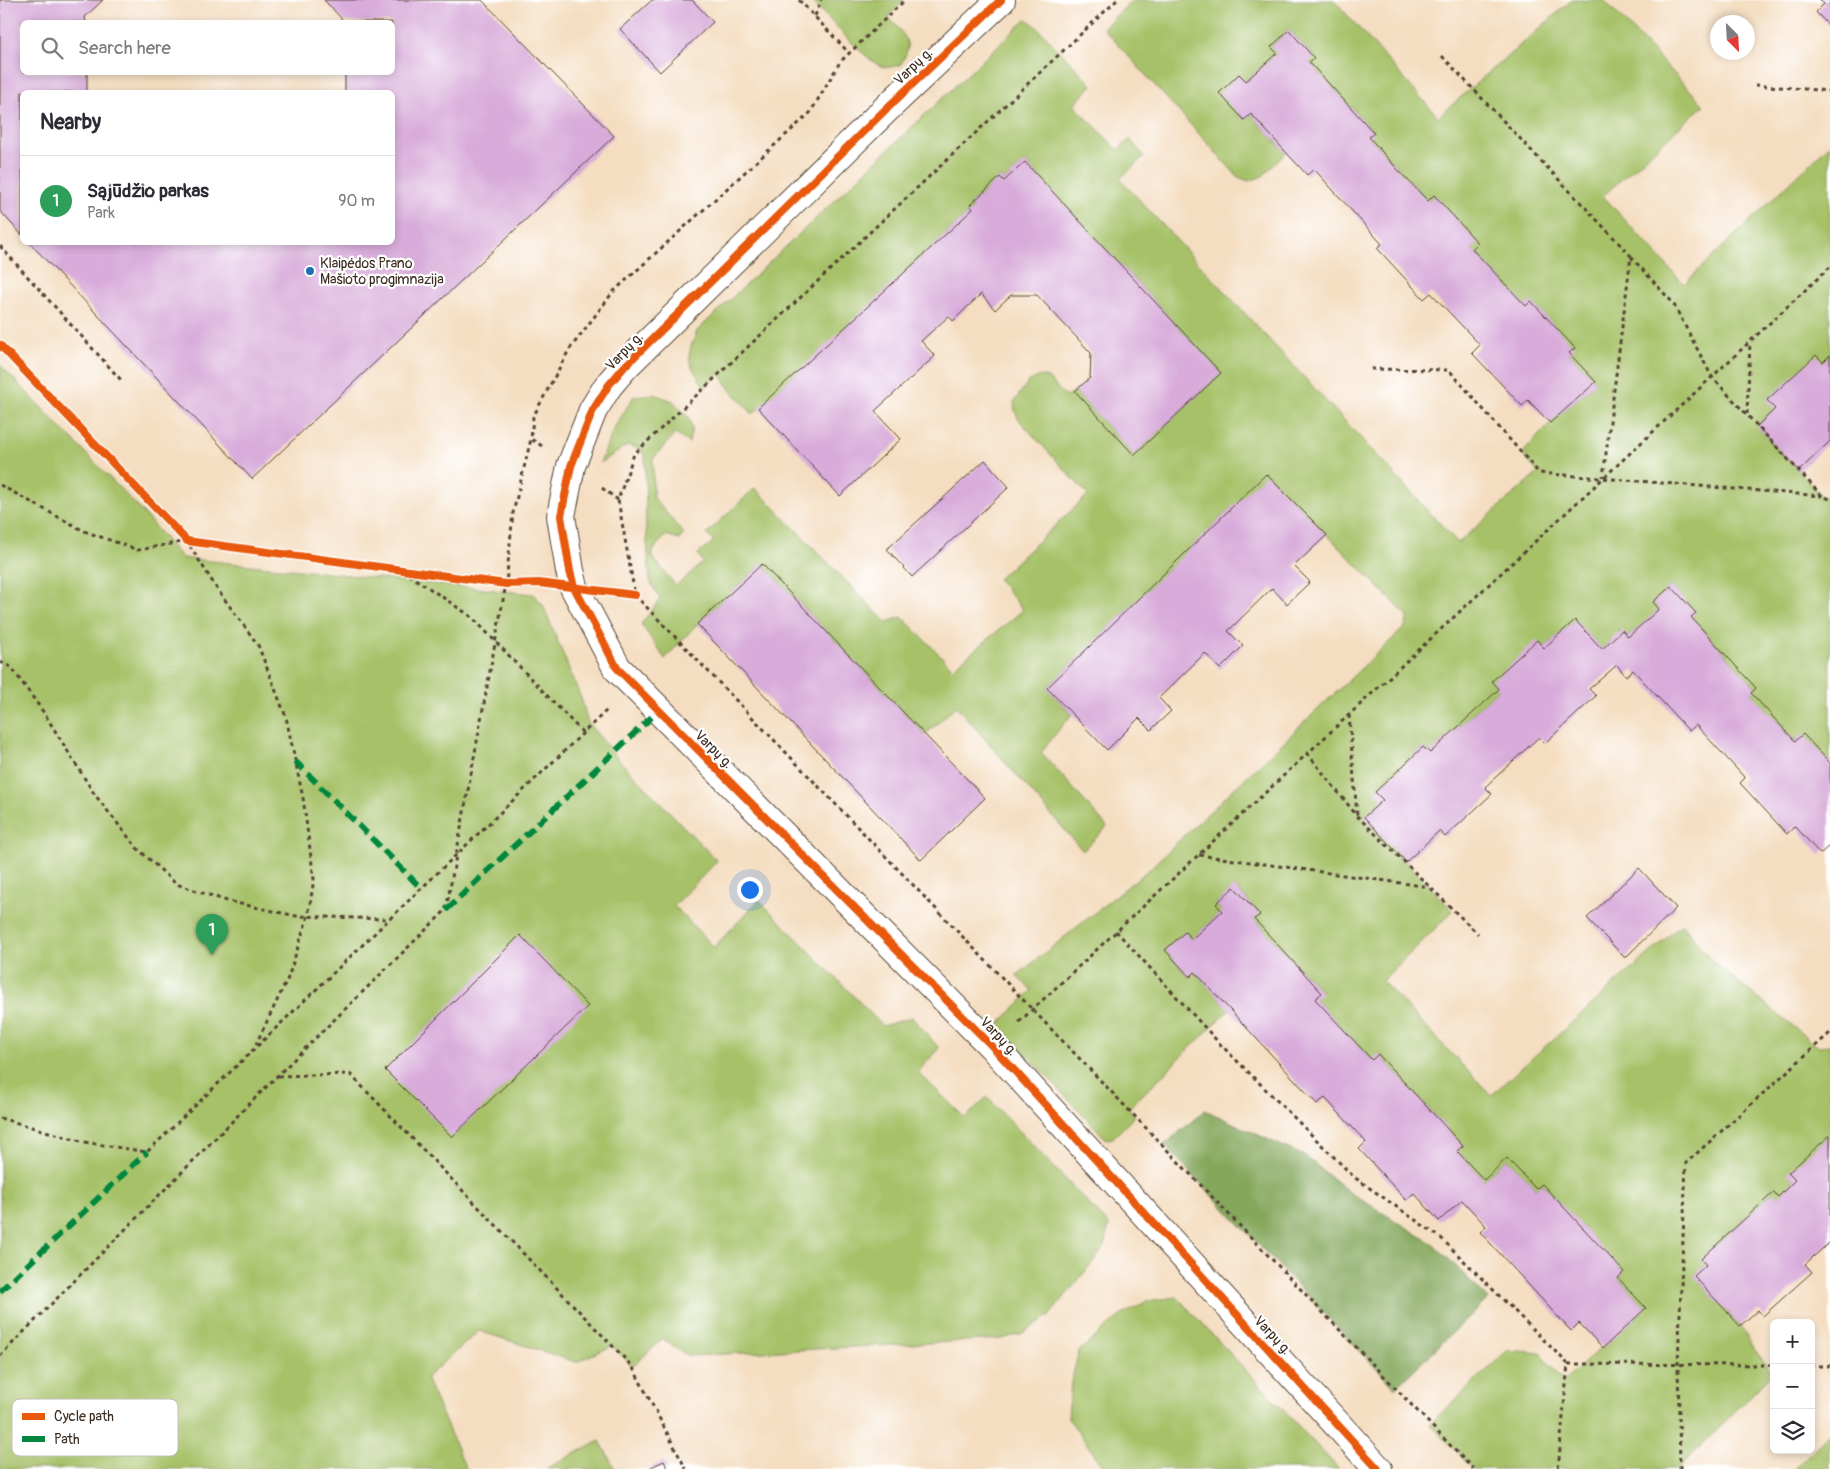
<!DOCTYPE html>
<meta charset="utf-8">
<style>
body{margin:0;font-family:Pangolin,sans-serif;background:#f2f2f3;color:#2b2b33}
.controls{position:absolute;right:15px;bottom:15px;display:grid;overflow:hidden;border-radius:8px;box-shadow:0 2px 8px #0003}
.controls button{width:45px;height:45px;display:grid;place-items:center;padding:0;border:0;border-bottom:1px solid #e1e1e2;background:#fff;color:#2b2b33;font:25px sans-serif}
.compass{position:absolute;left:1710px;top:15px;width:45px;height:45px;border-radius:50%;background:#fff;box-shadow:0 2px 8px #0003;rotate:156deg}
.you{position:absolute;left:749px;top:889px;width:18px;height:18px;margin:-12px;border:4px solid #fff;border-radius:50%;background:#1a73e8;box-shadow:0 0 0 8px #1a73e833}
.badge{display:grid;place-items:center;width:32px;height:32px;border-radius:50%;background:#1f6fb2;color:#fff;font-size:16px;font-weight:700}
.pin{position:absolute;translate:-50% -41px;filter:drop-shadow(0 1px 2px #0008)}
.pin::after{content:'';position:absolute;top:26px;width:18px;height:15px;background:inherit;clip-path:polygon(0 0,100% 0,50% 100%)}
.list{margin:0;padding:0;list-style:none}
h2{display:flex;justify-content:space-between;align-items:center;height:65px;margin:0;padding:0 20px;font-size:21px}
h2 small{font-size:16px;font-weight:400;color:#7c7c81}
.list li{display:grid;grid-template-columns:32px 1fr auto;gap:15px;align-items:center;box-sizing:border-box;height:90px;padding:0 20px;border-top:1px solid #e1e1e2}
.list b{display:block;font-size:19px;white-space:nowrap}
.list p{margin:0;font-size:16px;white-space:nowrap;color:#7c7c81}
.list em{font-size:16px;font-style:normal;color:#7c7c81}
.icon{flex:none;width:28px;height:28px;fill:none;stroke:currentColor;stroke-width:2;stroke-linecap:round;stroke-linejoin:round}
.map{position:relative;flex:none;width:1830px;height:1469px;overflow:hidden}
.search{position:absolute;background:#fff;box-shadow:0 2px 8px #0003;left:20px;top:20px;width:375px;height:55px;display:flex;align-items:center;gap:12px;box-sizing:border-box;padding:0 18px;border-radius:8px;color:#7c7c81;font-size:19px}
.panel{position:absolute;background:#fff;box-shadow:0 2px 8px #0003;left:20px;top:90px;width:375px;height:155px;border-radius:8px}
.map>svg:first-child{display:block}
.green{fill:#a6c168;stroke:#707643}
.forest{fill:#84a75c;stroke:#60683d}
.building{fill:#d8abda}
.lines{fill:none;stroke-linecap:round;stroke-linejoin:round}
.street-casing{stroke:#574536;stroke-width:30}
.path{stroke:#574536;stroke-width:3;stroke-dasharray:4 4;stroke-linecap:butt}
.street{stroke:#fff;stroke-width:28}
.quiet{stroke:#00873e;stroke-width:6;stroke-dasharray:12 6;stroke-linecap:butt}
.cycleway-casing{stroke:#fff;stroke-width:11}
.cycleway{stroke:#e8590c;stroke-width:8}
.poi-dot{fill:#1f6fb2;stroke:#fff;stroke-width:2}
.labels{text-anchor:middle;stroke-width:4.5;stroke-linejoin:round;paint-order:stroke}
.street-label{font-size:14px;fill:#3b2a1e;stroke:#fff}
.poi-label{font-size:14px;fill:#3b2a1e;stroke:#fff;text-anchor:start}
.key{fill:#fff;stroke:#c4bfbc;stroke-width:1}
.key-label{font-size:14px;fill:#3b2a1e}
</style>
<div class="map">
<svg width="1830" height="1469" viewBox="0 0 1830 1469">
<rect width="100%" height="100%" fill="#fff"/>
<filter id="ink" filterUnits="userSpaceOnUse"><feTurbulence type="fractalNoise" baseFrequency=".02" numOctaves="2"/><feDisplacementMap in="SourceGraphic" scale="10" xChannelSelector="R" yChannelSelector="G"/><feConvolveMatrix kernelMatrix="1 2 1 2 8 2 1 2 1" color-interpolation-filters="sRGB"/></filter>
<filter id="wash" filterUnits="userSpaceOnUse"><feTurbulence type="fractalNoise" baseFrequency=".0096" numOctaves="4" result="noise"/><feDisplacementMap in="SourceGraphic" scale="20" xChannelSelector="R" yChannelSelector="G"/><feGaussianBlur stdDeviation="1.12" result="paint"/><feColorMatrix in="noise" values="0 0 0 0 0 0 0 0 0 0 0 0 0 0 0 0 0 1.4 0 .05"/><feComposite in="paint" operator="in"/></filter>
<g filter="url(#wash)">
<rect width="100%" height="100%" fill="#f4ddc0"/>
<g class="green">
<path d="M 811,0 L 905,0 L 888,17 C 903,34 916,42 900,65 C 895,66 889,68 884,67 C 869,65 824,13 811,0 Z"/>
<path d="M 1133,0 L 1334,0 L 1438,117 L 1572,0 L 1604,0 L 1704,105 L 1603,196 L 1684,284 L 1830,144 L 1830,355 L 1757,426 L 1822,496 L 1830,499 L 1830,763 L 1803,734 L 1795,741 L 1751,693 L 1756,687 L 1691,617 L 1696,613 L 1671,586 L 1653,602 L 1659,609 L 1628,637 L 1621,630 L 1602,649 L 1575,620 L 1544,648 L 1537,641 L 1499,689 L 1430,753 L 1423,747 L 1375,791 L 1383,800 L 1364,817 L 1453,911 L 1382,981 L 1491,1095 L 1682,924 L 1711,960 L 1817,1046 L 1830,1045 L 1830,1135 L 1789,1173 L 1795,1180 L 1778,1197 L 1773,1192 L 1701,1259 L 1706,1265 L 1694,1276 L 1740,1326 L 1772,1374 L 1678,1469 L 1473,1469 L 1430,1424 L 1508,1350 L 1540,1353 L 1564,1381 L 1646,1308 L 1618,1278 L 1623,1272 L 1542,1184 L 1536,1189 L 1507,1158 L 1484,1180 L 1457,1151 L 1463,1146 L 1379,1054 L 1372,1060 L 1315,999 L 1322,992 L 1254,919 L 1259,914 L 1235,887 L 1216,904 L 1222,911 L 1192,939 L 1185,932 L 1165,950 L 1189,977 L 1195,972 L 1230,1009 L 1129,1108 L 1135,1116 L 1113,1138 L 1106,1139 L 998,1025 L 1032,990 L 1016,976 L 1148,870 L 1405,627 L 1408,617 L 1267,474 L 1047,688 L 1072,714 L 1041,752 L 1107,827 L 1083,851 L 956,706 L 925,735 L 762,564 L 697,624 L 665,659 L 641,624 L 660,599 L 650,581 L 646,528 L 645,456 L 640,449 L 628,445 L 600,463 L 614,428 L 634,396 L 654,394 L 673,401 L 689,418 L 692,428 L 689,443 L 675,434 L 653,459 L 653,497 L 684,534 L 679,540 L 667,535 L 657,545 L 651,555 L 676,586 L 703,562 L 698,554 L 714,541 L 706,534 L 755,488 L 886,622 L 902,617 L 953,668 L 1023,610 L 998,579 L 1088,495 L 1019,420 L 1015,411 L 1014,402 L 1028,382 L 1040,376 L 1048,378 L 1066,397 L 1075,391 L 1134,455 L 1221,373 L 1025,162 L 1004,181 L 1000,177 L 970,205 L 973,209 L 753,414 L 729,388 L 720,374 L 705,388 C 688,361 684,361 697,331 L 1026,19 L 1035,25 L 1092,85 L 1074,105 L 1118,150 L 1130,139 L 1144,156 L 1120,179 L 1458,543 L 1538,473 L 1522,454 L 1550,423 L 1596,382 L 1569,353 L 1574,348 L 1531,301 L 1526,306 L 1472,249 L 1478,243 L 1434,195 L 1428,201 L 1369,137 L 1374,132 L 1309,62 L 1314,57 L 1289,30 L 1271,47 L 1277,53 L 1246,81 L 1239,74 L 1220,93 L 1244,120 L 1251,114 L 1286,153 L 1263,176 L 1249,181 L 1238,177 L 1103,28 Z"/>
<path d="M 0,365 L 136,505 L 182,558 L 533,594 L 543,605 L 582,701 L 588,723 L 619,760 L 717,861 L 674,906 L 714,947 L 759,900 L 883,1026 L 912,1017 L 939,1048 L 918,1072 L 965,1118 L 987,1097 L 1109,1225 L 1104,1248 L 1050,1315 L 1023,1333 L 1002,1339 L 688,1356 L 663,1339 L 632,1366 L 612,1346 L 576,1362 L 479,1331 L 426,1378 L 466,1469 L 0,1469 Z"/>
<path d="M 1177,1297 L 1339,1469 L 1105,1469 L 1068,1418 L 1071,1382 L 1079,1351 L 1120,1316 L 1147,1301 Z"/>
<path d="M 1830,1433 L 1830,1469 L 1794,1469 Z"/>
<path d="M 600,1441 L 615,1469 L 545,1469 Z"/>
</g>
<path class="forest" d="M 1205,1110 L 1306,1157 L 1349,1192 L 1435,1245 L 1488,1299 L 1395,1388 L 1164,1145 Z"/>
<g id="blocks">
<g class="building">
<path d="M 0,0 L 103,0 L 85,17 L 86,22 L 22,22 L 22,72 L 87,72 L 87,92 L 22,92 L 22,235 L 0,211 Z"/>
<path d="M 324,0 L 482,0 L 614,136 L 252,479 L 29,242 L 392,242 L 392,92 L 345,92 L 345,72 L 392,72 L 392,22 L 345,22 Z"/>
<path d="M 652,0 L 692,0 L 713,22 L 660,72 L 620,29 Z"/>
<path d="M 1820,0 L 1830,0 L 1830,27 L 1816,12 L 1824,4 Z"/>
<path d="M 1289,30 L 1314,58 L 1309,62 L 1374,133 L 1369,137 L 1398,170 L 1428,201 L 1434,195 L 1478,243 L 1472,249 L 1526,306 L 1531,301 L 1575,348 L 1569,353 L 1596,382 L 1550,423 L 1528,400 L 1522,406 L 1472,353 L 1480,345 L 1431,293 L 1424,299 L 1377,248 L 1382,244 L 1314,169 L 1307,175 L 1251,114 L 1244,120 L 1219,93 L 1239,74 L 1246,81 L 1277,53 L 1271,47 Z"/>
<path d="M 1025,162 L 1221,373 L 1134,455 L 1075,391 L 1090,378 L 1091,353 L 1037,295 L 1011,295 L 995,310 L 981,294 L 953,321 L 949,316 L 921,341 L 935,356 L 875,411 L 901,439 L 840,496 L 758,408 L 973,209 L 970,205 L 1000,177 L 1004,181 Z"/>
<path d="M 1816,355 L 1823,362 L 1830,355 L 1830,441 L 1799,471 L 1757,426 L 1775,409 L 1767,400 Z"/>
<path d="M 985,460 L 1009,487 L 912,577 L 887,549 Z"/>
<path d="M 1266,474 L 1327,535 L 1294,566 L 1310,582 L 1287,604 L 1272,588 L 1228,631 L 1243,646 L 1220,669 L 1205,653 L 1159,698 L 1171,711 L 1151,730 L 1139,718 L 1107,750 L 1047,688 Z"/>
<path d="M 762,564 L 985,798 L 921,860 L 697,624 Z"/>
<path d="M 1671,586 L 1696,613 L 1691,617 L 1756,688 L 1751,693 L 1795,741 L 1803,734 L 1830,763 L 1830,845 L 1820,854 L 1795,826 L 1787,834 L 1740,783 L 1745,778 L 1696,725 L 1689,731 L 1633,670 L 1626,676 L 1617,665 L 1589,689 L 1596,696 L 1545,743 L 1539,737 L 1485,787 L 1492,794 L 1445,837 L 1439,831 L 1406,862 L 1364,817 L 1383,800 L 1375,792 L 1423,747 L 1430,753 L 1499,689 L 1492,681 L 1537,640 L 1544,648 L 1575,620 L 1602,649 L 1622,630 L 1628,637 L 1659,609 L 1653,602 Z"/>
<path d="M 1639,868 L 1676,908 L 1625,958 L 1587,918 Z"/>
<path d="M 1234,887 L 1260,915 L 1254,919 L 1322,993 L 1315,999 L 1372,1060 L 1378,1054 L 1463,1146 L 1457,1151 L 1484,1180 L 1507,1158 L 1536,1189 L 1542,1184 L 1624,1272 L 1618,1278 L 1646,1308 L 1603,1348 L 1579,1323 L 1571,1331 L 1480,1232 L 1486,1226 L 1462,1200 L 1439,1221 L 1414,1193 L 1406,1200 L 1359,1149 L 1366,1142 L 1325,1098 L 1317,1104 L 1195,972 L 1190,977 L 1165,950 L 1185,932 L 1192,939 L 1222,911 L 1216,904 Z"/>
<path d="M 520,935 L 588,1006 L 452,1137 L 385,1070 Z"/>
<path d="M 1830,1135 L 1830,1242 L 1805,1264 L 1812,1272 L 1763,1316 L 1758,1310 L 1740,1326 L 1694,1276 L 1706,1265 L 1701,1259 L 1774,1192 L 1778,1197 L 1795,1180 L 1788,1173 Z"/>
<path d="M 664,1461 L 668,1469 L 647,1469 Z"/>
</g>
</g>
</g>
<g filter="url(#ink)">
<use href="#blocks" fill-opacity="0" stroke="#574536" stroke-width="1"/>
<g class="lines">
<g class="street-casing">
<path id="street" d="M 1001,0 L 884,111 L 625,366 L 608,386 L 593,410 L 571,466 L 561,516 L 570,571 L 574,587 L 617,668 L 992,1046 L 1378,1469"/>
</g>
<g class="path">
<path d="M 799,0 L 849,53"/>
<path d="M 1117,0 L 634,454 L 618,500 L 635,595 L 1473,1469"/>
<path d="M 815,16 L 821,0"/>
<path d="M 1442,56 L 1631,256 L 1603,477"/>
<path d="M 1755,85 L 1830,91"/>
<path d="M 0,246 L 121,380"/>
<path d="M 1631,257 L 1673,303 L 1712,377 L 1822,496 L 1830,499"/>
<path d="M 1371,369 L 1449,370 L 1539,473 L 1822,496"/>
<path d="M 1747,414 L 1750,343"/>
<path d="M 542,446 L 531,439 L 533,417 L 569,350 L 613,292 L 810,113 L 840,62 L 905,0"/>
<path d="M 0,485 L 84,531 L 138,550 L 187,541 L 217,589 L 258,645 L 286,717 L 303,798 L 314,879 L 308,916 L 288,978 L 256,1044"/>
<path d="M 602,488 L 618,500"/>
<path d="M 402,570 L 472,617 L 583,733"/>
<path d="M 0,662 L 11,667 L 44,713 L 95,795 L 137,848 L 176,884 L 227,901 L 296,916 L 388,919"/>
<path d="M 1349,715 L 1357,816"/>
<path d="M 1307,753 L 1357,816 L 1478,934"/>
<path d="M 1199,855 L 1430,887"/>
<path d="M 1116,931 L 1221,1045 L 1354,1177 L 1441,1238 L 1568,1364 L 1558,1469"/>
<path d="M 1019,1022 L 1830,267"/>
<path d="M 278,1076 L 350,1074 L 632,1366 L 686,1469"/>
<path d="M 0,1118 L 84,1142 L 147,1152 L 607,710"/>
<path d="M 0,1356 L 277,1076 L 446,910 L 506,584 L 513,513 L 531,439"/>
<path d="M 1568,1364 L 1774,1365"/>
<path d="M 1811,1366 L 1830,1366"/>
<path d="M 1680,1469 L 1678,1364 L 1686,1163 L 1830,1033"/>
</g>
<use href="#street" class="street"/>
<g class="quiet">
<path d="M 295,761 L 421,888"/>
<path d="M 446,910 L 658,711"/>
<path d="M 0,1291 L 147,1152"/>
</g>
<g class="cycleway-casing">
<g id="cycleway">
<path d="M 1001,0 L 884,111 L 625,366 L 608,386 L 593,410 L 571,466 L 561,516 L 570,571 L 574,587 L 617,668 L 992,1046 L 1378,1469"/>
<path d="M 0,345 L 187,541 L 506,584 L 539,583 L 635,595"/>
</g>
</g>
<use href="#cycleway" class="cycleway"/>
</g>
</g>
<circle class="poi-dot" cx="310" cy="271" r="5"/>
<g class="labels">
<g class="street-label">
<text transform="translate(913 66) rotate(-43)" y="5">Varpų g.</text>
<text transform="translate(624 351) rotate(-46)" y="5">Varpų g.</text>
<text transform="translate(714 749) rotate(45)" y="5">Varpų g.</text>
<text transform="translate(999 1036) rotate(47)" y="5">Varpų g.</text>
<text transform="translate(1273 1335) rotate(47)" y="5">Varpų g.</text>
</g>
<g class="poi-label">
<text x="320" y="268">Klaipėdos Prano<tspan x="320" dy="16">Mašioto progimnazija</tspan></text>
</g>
</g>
<rect x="12" y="1399" width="166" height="57" rx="8" class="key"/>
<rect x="22" y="1413" width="23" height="7" fill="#e8590c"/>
<rect x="22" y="1436" width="23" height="6" fill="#00873e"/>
<g class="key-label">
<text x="54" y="1421">Cycle path</text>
<text x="54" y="1444">Path</text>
</g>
</svg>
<div class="controls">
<button>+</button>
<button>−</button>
<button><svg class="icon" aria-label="layers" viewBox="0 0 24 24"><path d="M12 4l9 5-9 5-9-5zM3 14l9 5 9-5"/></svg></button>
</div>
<svg class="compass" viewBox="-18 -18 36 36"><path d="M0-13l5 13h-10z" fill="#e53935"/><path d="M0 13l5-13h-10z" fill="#7c7c81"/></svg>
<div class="you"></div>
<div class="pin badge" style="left:212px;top:955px;background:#2e9e5b">1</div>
<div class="search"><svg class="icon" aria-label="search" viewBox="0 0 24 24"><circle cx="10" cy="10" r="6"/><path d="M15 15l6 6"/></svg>Search here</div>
<section class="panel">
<h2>Nearby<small></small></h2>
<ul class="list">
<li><span class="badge" style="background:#2e9e5b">1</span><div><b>Sąjūdžio parkas</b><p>Park</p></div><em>90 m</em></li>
</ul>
</section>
</div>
